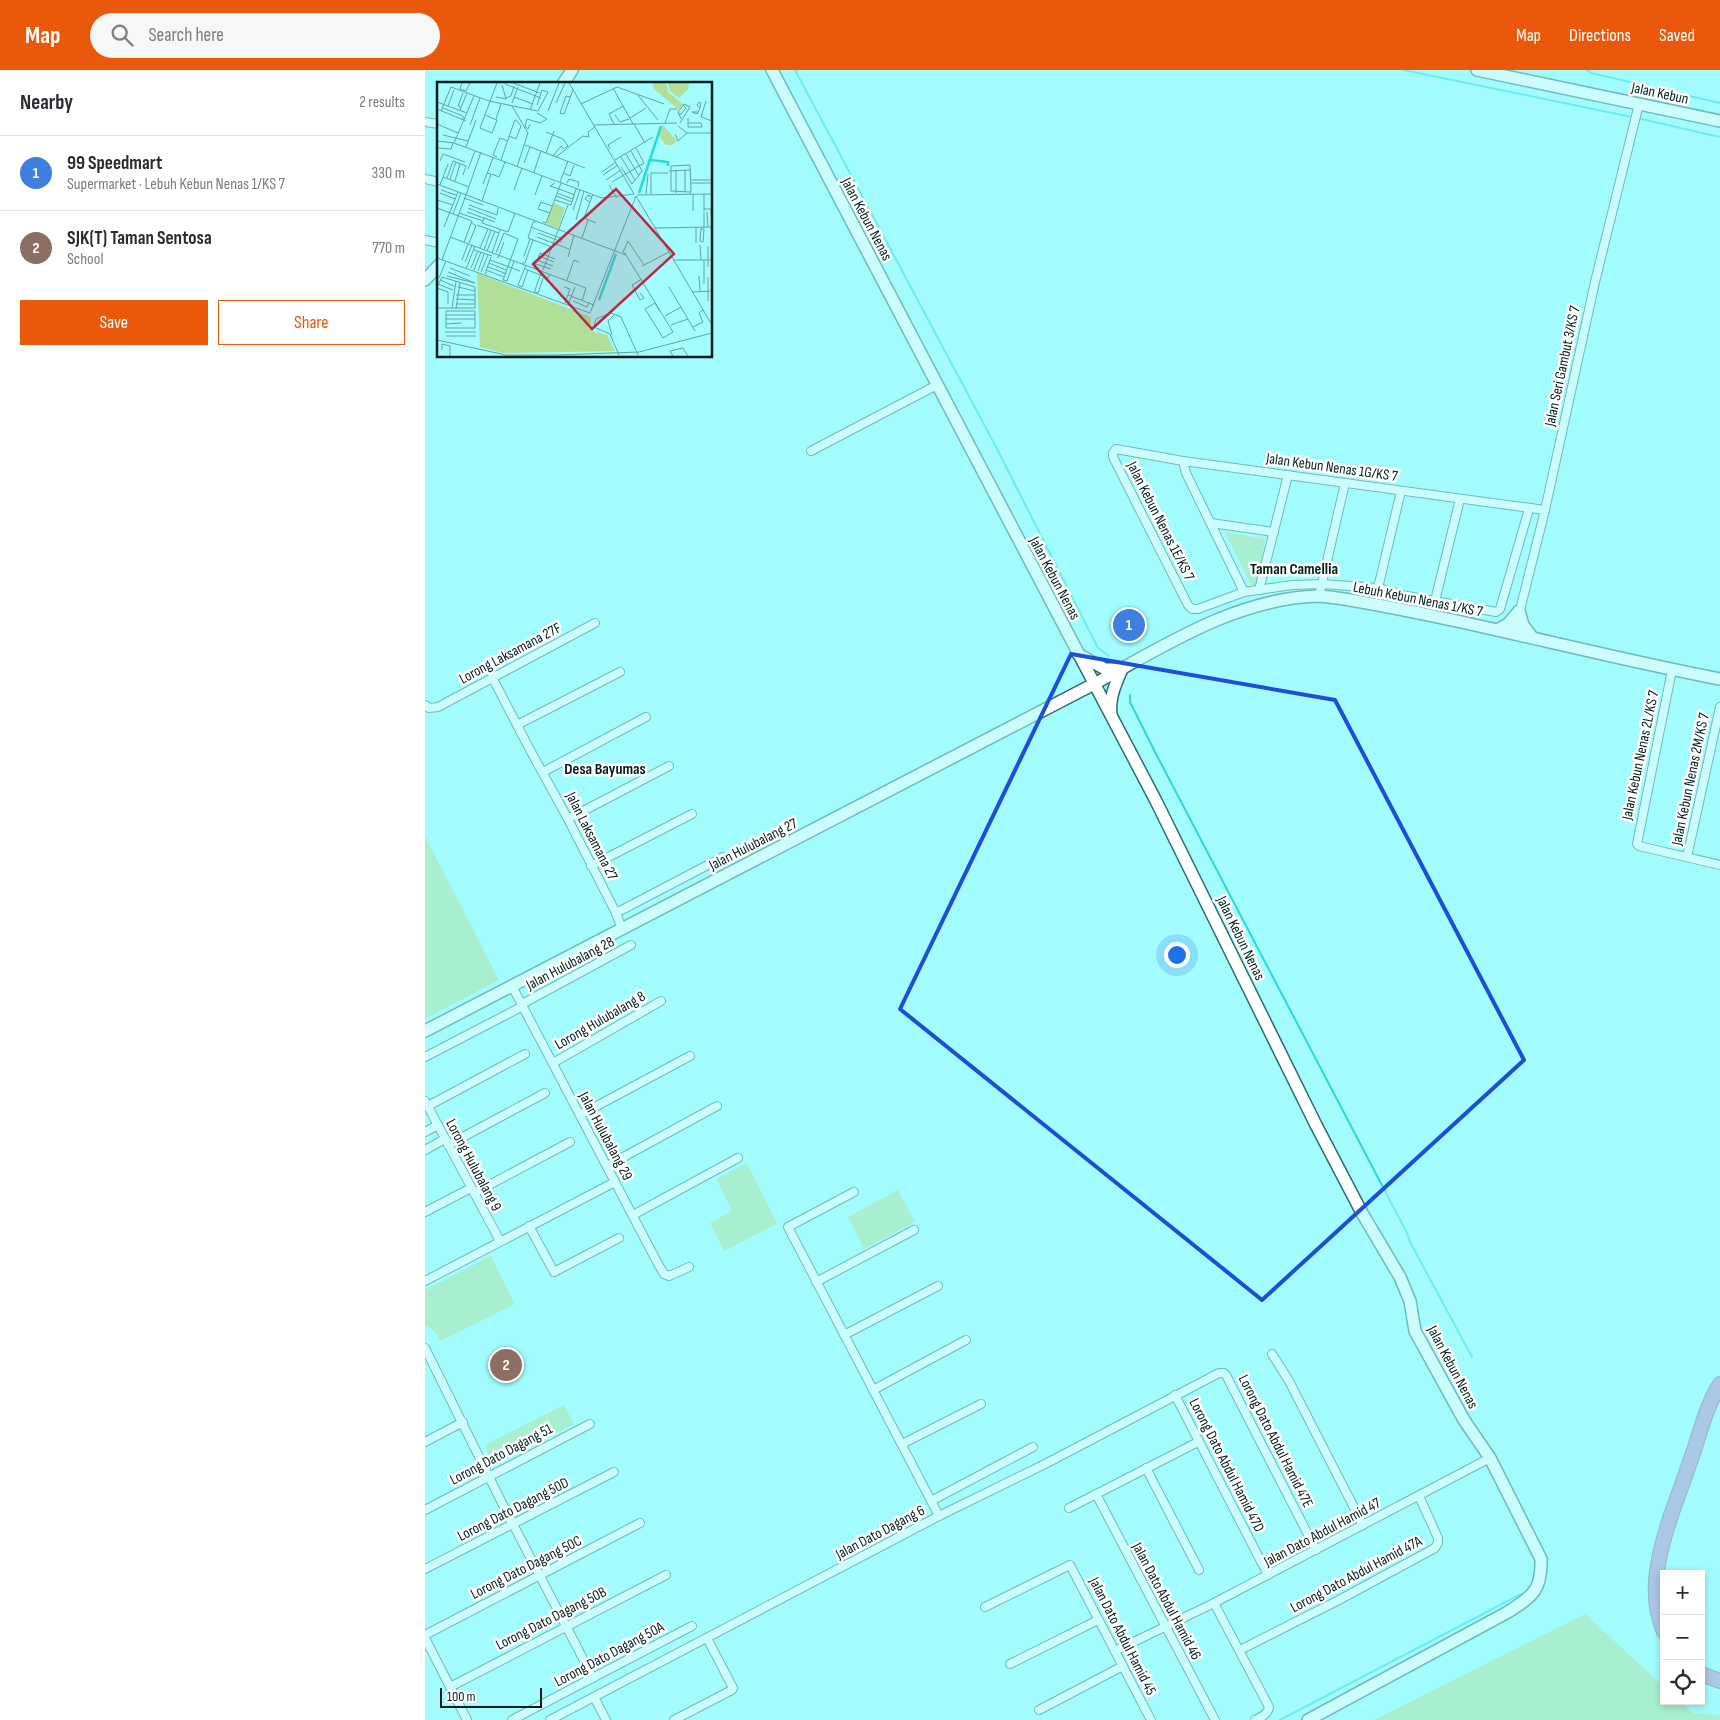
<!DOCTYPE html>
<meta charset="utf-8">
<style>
body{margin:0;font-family:"Sofia Sans Condensed",sans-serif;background:#f7f7f7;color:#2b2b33}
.controls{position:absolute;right:15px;bottom:15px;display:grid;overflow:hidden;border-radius:0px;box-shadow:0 2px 8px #0003}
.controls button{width:45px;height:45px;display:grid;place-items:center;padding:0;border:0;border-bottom:1px solid #e1e1e2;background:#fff;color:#2b2b33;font:25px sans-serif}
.scale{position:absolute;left:15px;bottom:12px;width:102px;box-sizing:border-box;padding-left:5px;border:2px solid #041e1e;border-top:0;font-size:14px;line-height:18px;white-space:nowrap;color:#041e1e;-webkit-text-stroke:4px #fff;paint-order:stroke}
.you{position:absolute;left:751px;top:884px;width:18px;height:18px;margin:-12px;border:4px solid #fff;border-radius:50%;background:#1a73e8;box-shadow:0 0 0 8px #1a73e833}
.badge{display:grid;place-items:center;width:32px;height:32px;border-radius:50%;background:#ea580c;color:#fff;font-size:16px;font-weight:700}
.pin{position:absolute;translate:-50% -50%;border:2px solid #fff;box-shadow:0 1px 5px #0006}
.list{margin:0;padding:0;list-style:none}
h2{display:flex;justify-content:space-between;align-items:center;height:65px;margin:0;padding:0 20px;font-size:21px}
h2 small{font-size:16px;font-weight:400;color:#7c7c81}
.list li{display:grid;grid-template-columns:32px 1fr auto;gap:15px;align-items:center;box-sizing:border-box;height:75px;padding:0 20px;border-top:1px solid #e1e1e2}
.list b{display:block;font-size:19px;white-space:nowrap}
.list p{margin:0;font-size:16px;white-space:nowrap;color:#7c7c81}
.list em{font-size:16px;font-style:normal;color:#7c7c81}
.actions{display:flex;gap:10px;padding:15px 20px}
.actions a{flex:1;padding:11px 0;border:1px solid #ea580c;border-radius:0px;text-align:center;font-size:18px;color:#ea580c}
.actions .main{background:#ea580c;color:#fff}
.icon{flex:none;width:28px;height:28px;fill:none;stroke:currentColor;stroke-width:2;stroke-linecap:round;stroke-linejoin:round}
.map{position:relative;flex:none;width:1295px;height:1650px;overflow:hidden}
header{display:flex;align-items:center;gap:30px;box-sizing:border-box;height:70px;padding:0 25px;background:#ea580c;color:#fff}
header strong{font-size:24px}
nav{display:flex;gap:28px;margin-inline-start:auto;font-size:18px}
.search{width:350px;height:45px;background:#f7f7f7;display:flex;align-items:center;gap:12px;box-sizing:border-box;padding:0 18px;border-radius:28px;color:#7c7c81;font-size:19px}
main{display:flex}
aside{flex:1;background:#fff}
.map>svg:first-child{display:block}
.green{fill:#afdf99}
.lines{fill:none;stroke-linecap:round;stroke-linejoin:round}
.stream{stroke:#2ad9db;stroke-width:2}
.street-casing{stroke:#2d6c6d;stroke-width:10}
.secondary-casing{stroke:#2d6c6d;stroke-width:14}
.highway-casing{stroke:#78628e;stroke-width:16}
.street{stroke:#fff;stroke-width:8}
.secondary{stroke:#fff;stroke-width:11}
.highway{stroke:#b787ca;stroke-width:14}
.marked{fill:none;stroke:#1d4ed8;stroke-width:4;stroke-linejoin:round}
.labels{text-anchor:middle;stroke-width:5;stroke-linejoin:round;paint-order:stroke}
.street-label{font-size:15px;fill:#041e1e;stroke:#fff}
.neighbourhood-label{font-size:16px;font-weight:bold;fill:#041e1e;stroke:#fff}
.inset-river{fill:none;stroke:#2ad9db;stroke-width:2.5}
.inset-road{fill:none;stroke:#63a3a4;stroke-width:1}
.view{fill:#b82743;fill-opacity:0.15;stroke:#b82743;stroke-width:2.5}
.inset-edge{fill:none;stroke:#041e1e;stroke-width:2.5}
</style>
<header>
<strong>Map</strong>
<div class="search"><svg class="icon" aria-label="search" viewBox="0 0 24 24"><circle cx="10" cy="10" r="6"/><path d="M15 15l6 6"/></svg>Search here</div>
<nav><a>Map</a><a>Directions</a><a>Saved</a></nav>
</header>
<main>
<aside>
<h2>Nearby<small>2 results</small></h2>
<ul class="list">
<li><span class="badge" style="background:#3f7fe0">1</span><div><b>99 Speedmart</b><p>Supermarket · Lebuh Kebun Nenas 1/KS 7</p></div><em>330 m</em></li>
<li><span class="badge" style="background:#8d6e63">2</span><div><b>SJK(T) Taman Sentosa</b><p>School</p></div><em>770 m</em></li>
</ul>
<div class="actions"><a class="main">Save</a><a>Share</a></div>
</aside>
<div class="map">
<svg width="1295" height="1650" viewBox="0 0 1295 1650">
<rect width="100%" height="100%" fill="#a3fcfd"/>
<g class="green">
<path d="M 800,462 L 840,469 L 832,515 L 826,515 Z"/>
<path d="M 0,766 L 74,910 L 0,949 Z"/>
<path d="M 322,1093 L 352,1154 L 299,1181 L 285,1153 L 307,1141 L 291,1109 Z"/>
<path d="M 473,1120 L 490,1152 L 439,1179 L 423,1147 Z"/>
<path d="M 66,1186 L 90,1234 L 15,1271 L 10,1262 L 0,1254 L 0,1220 Z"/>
<path d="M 139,1335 L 149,1354 L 73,1393 L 65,1390 L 60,1377 L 64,1373 Z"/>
<path d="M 1160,1544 L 1239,1617 L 1239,1631 L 1255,1631 L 1267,1643 L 1295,1645 L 1295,1650 L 949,1650 Z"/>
</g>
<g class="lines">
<g class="stream">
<path d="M 370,0 L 570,375 L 673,578 L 684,586"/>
<path d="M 979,0 L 1207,47"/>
<path d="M 1162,0 L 1166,3 L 1295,33"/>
<path d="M 1212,48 L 1295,67"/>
<path d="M 705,625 L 705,632 L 730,682 L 982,1163 L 985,1172 L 1047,1287"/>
<path d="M 855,1650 L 1096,1524"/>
</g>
<g class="street-casing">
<g id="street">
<path d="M 0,52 L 14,54"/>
<path d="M 0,109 L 14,112"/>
<path d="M 0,170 L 14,173"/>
<path d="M 386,381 L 512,315"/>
<path d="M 758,391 L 761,403 L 819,522"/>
<path d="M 1104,439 L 1075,539 L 1071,542 L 982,526 L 953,518 L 897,514 L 867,515 L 819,522 L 773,539 L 767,539 L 763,535 L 688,387 L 688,383 L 691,379 L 758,391 L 1120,440"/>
<path d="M 786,453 L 849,462"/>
<path d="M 953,518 L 976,421"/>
<path d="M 834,520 L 863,405"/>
<path d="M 894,526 L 920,413"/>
<path d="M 1010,531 L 1035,429"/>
<path d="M 1089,564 L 1120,440 L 1170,212 L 1214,34"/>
<path d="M 1247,600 L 1212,774 L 1214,776 L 1295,795"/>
<path d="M 67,607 L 104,678 L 143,749 L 191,843 L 197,859"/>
<path d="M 0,635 L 4,638 L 13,637 L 170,553"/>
<path d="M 92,655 L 195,602"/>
<path d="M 118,702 L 221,647"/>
<path d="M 143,749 L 244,696"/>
<path d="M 1262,787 L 1295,637"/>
<path d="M 166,796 L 267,744"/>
<path d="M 191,843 L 298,787"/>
<path d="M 87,916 L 232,1192 L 239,1204 L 244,1206 L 264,1197"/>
<path d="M 97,934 L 206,875"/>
<path d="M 0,987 L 98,936"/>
<path d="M 128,993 L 236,931"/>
<path d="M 0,1031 L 75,1171"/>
<path d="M 3,1036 L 100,984"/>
<path d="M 155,1045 L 265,986"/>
<path d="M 0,1062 L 13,1055"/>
<path d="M 23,1075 L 120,1023"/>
<path d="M 0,1080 L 20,1069"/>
<path d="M 182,1096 L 292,1036"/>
<path d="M 429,1122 L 363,1157 L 514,1446"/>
<path d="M 49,1123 L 145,1072"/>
<path d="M 0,1142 L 46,1118"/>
<path d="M 208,1145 L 313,1088"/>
<path d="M 104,1156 L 129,1202 L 194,1168"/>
<path d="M 0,1211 L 190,1112"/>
<path d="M 391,1212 L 489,1160"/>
<path d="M 419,1265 L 513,1216"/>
<path d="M 0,1278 L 76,1431 L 168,1608"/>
<path d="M 847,1284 L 864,1311 L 938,1455"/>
<path d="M 448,1320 L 541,1270"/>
<path d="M 750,1325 L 843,1505"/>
<path d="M 0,1372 L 38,1352"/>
<path d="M 477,1374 L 556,1334"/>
<path d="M 721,1398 L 774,1500"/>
<path d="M 671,1424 L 790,1650"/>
<path d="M 506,1431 L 608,1377"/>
<path d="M 644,1438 L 773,1372"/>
<path d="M 0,1440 L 165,1354"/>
<path d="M 0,1499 L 189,1402"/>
<path d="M 789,1533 L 844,1637 C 843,1644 837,1647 830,1650"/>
<path d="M 560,1537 L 645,1495 L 726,1650"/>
<path d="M 0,1565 L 215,1453"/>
<path d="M 0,1568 L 42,1650"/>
<path d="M 815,1580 L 914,1530 L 1010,1478 L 1013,1473 L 1013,1468 L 994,1426"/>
<path d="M 690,1581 L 789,1533 L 1065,1388"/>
<path d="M 585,1594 L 673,1550"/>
<path d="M 25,1617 L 241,1505"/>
<path d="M 169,1627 L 181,1650"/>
<path d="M 614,1640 L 698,1596"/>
<path d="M 87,1650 L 267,1556"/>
<path d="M 125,1650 L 514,1446 L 622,1393 L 794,1303 L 799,1303 L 801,1305 L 891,1480"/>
<path d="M 249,1650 L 307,1620 L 308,1618 L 282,1568"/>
</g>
</g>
<g class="secondary-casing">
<g id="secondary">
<path d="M 347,0 L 731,731 L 891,1055 L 937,1143 L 975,1207 L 985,1231 L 990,1261 L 1039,1350 L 1065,1388 L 1116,1489 C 1117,1520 1108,1526 1083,1542 L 883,1650"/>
<path d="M 1052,0 L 1295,51"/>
<path d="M 138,14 L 147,0"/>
<path d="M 0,210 L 14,195"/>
<path d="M 1094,541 L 1098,555 L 1107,567"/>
<path d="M 1072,560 L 1083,554 L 1094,541"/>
<path d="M 653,584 L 680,599 L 695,599"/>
<path d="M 686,645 C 684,628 690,615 697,599"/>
<path d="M 0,961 L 669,614 C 739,576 810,529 892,526 C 901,526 910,528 919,529 C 1045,550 1169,585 1295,609"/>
</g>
</g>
<g class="highway-casing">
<g id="highway">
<path d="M 1239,1562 C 1231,1543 1229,1523 1232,1502 C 1237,1463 1254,1425 1266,1389 C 1275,1364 1281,1336 1295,1314"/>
<path d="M 1276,1604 L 1295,1611"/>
</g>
</g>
<use href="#street" class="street"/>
<use href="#secondary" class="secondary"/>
<use href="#highway" class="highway"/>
</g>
<path d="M0 0H1295V1650H0ZM 646,584 L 910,630 L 1099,990 L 837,1230 L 475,939 Z" fill="#a3fcfd" fill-opacity=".55" fill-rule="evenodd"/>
<path class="marked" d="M 646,584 L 910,630 L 1099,990 L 837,1230 L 475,939 Z"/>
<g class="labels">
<g class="street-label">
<text transform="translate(1235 23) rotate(12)" y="5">Jalan Kebun</text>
<text transform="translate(442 149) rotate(62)" y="5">Jalan Kebun Nenas</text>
<text transform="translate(1137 296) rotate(-78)" y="5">Jalan Seri Gambut 3/KS 7</text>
<text transform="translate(907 397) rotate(8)" y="5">Jalan Kebun Nenas 1G/KS 7</text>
<text transform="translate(736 451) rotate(63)" y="5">Jalan Kebun Nenas 1E/KS 7</text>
<text transform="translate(630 508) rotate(62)" y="5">Jalan Kebun Nenas</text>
<text transform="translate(993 529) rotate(11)" y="5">Lebuh Kebun Nenas 1/KS 7</text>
<text transform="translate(85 583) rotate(-28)" y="5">Lorong Laksamana 27F</text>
<text transform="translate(1215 685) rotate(-78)" y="5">Jalan Kebun Nenas 2L/KS 7</text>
<text transform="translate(1265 709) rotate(-78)" y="5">Jalan Kebun Nenas 2M/KS 7</text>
<text transform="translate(167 766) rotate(63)" y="5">Jalan Laksamana 27</text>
<text transform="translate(328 774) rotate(-27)" y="5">Jalan Hulubalang 27</text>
<text transform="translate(816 868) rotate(64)" y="5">Jalan Kebun Nenas</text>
<text transform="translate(145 893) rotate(-28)" y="5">Jalan Hulubalang 28</text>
<text transform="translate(175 950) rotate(-30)" y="5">Lorong Hulubalang 8</text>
<text transform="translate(181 1066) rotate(62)" y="5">Jalan Hulubalang 29</text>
<text transform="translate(49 1095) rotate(62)" y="5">Lorong Hulubalang 9</text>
<text transform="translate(1028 1297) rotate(62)" y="5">Jalan Kebun Nenas</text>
<text transform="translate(851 1371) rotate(63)" y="5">Lorong Dato Abdul Hamid 47E</text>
<text transform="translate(76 1384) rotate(-28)" y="5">Lorong Dato Dagang 51</text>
<text transform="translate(802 1395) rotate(63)" y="5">Lorong Dato Abdul Hamid 47D</text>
<text transform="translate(88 1439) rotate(-27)" y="5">Lorong Dato Dagang 50D</text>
<text transform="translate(455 1462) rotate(-28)" y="5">Jalan Dato Dagang 6</text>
<text transform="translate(897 1462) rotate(-28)" y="5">Jalan Dato Abdul Hamid 47</text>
<text transform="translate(101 1497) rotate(-27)" y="5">Lorong Dato Dagang 50C</text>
<text transform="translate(931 1504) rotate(-28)" y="5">Lorong Dato Abdul Hamid 47A</text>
<text transform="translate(742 1531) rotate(62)" y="5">Jalan Dato Abdul Hamid 46</text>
<text transform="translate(126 1548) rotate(-27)" y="5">Lorong Dato Dagang 50B</text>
<text transform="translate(698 1566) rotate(63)" y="5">Jalan Dato Abdul Hamid 45</text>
<text transform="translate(184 1584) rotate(-28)" y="5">Lorong Dato Dagang 50A</text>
</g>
<g class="neighbourhood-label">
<text x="869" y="504">Taman Camellia</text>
<text x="180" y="704">Desa Bayumas</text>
</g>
</g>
<g transform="translate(12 12)">
<rect width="275" height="275" fill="#a3fcfd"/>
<path d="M 216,1 L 229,1 L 231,10 L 246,22 L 242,28 L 217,7 ZM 231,1 L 252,1 L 251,7 L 242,16 L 233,9 ZM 225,42 L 240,59 L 235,63 L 229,63 L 222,55 ZM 117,121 L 128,126 L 121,146 L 109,142 ZM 40,191 L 154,235 L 154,245 L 157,250 L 170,253 L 178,269 L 66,271 L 43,265 Z" fill="#afdf99"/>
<path class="inset-river" d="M 214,78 L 231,80 L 231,84M 202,111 L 224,44M 162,218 L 179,172"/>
<path class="inset-road" d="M 25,1 L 23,7 L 29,9 L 33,1M 76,1 L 103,11M 132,1 L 197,112M 68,2 L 104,16M 176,6 L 196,42M 200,12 L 221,38M 59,15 L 69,17 L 65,3M 77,15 L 96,22M 133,15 L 129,14 L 123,31 L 127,32 L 136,8M 69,16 L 74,14 L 77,4M 269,19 L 264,35 L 275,39M 0,20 L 30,31M 75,21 L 81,5M 119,21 L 128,1M 144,22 L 180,5 L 227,22M 11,24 L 17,8M 75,24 L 91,51 L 80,85M 6,26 L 26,34 L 26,37M 24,26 L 21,24 L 26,11M 0,27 L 29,39M 23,28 L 30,11M 93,28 L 103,1M 262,28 L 263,26 L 264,21 L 262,20 L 260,23 L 263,26M 4,29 L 14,5 L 52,19 L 101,29 L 111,10 L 105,8 L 100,23M 111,29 L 122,1M 261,30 L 255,30 L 260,32 L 261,31 L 261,30 L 262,28M 241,31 L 244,32 L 249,26 L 246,23M 48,33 L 60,38 L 55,51 L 43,46 L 60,1M 178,33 L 183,40 L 192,37M 193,36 L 209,26M 251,36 L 251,45 L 265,45 L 264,41 L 251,41M 59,37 L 64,22M 228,41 L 233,27 L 240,27M 243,41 L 253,25 L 247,22 L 241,30 L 244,37M 0,42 L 21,51M 93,42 L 91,47 L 88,44 L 90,37 L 103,41 L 110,37 L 100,31M 177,42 L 172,32 L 186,24M 197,42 L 208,61M 33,43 L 43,16M 157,43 L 240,41M 241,44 L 250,51 L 275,51M 109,50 L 126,57 L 131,64 L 128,66M 238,52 L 241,59 L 250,51M 6,53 L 31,59M 0,59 L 17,61 L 165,116 L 197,112M 17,61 L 37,14M 88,63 L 148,86M 29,65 L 39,38M 0,66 L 14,67 L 16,61M 173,67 L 171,63 L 184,55M 109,71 L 117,49M 189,72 L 202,94M 116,74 L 124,64 L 127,67M 60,75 L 56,73 L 63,56 L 71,59M 119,75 L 146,54 L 152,55 L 151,50 L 158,45M 184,75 L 198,98M 64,78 L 75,46 L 78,38 L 79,38 L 84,44 L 79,57 L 72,54M 178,78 L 216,55M 3,79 L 6,72 L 28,80M 87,81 L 93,65M 184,85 L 195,102 L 205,89 L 194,69M 31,87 L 38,69M 248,88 L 248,110M 232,89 L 254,88M 97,90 L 104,69M 165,90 L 179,80M 126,91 L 133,94 L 137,83M 55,92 L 62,95 L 68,80M 166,93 L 181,83M 6,95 L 32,105M 10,96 L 16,79 L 29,84 L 26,93M 13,97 L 19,80M 169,98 L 184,88M 254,98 L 275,98M 18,99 L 23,82M 123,100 L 131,79M 175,100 L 207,81 L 199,66M 118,101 L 113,104 L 122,107M 130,101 L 132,97 L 142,100 L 141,105M 254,101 L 275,101M 0,102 L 189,173 L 236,250 L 226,256 L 208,227 L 218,221 L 222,228M 46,102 L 56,76M 3,103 L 11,82M 172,103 L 180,116M 122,107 L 138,113M 4,108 L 19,113M 77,108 L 85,86M 3,111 L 18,117M 120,111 L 136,117M 239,111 L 239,88M 156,112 L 147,136 L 159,141M 209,112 L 211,92M 214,112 L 214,91 L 231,91M 253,112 L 254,108 L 253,83 L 234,84 L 234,109 L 253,110M 256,112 L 256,129M 267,112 L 267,129M 29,113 L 44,70M 98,113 L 105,94M 200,113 L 275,112M 119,114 L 135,120M 199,114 L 275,243M 27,116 L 46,123M 0,118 L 16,123M 118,118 L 134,123 L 139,107M 45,119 L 54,92 L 50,91M 153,120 L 148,117 L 151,113 L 155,115M 32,123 L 60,133 L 61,126M 0,126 L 35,139 L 27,160M 31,126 L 59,137M 267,127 L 274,127 L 275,145M 136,128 L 143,108M 30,130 L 58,140M 270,130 L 271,145M 22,131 L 46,139M 113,131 L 101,127 L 104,120 L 115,124M 16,132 L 24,111M 47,136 L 45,141 L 71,150 L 78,131M 139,138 L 147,109M 99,140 L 96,140 L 91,156 L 115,165M 106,140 L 109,141 L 124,101M 40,143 L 62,151M 7,145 L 21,110M 94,145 L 126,157M 218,146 L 275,145M 264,146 L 263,159 L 266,160 L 267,147 L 264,147M 267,146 L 267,130M 101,151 L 125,160M 13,155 L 149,206 L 145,219M 100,155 L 132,167M 145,156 L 151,138M 191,159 L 207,183M 32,161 L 39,144 L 35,141M 259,161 L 259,146M 275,162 L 275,188M 263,163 L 264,178M 271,164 L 271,185M 43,166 L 51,147M 37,168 L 55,174M 47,168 L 54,148M 50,169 L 58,149M 55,171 L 63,148M 59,171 L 67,151 L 81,157 L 66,198M 189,172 L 186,170 L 191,159M 87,174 L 93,157M 102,174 L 117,180M 131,175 L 137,153M 0,176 L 153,231 L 199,114M 61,176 L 67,160M 5,178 L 29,113M 25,178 L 31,162M 53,178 L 83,189M 100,178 L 116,184M 236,178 L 275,178M 267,178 L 267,202M 28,180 L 35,163M 52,181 L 69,188M 85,181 L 88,181 L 96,158M 99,182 L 114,187M 205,184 L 232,170M 51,185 L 70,192M 13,186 L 33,194M 34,186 L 41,169M 97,186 L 103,171 L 118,177M 29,187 L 38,164M 88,187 L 111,196 L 113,192M 37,188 L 44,170M 49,188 L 67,195M 106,188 L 131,123M 41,189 L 47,172M 44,190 L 51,173M 48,192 L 54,175M 10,194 L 38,201 L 11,190M 262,194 L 263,209M 271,195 L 271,219M 2,196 L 9,179M 3,198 L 17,204M 66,198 L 70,199 L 77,179M 130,198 L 137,178 L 142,180M 1,202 L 16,208M 0,205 L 5,195 L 38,205 L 38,226 L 0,226M 21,205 L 38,209M 85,205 L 81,203 L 89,183M 85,205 L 91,188M 127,205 L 133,207 L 128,221M 232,205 L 258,249M 0,206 L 11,210 L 11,222M 98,210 L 101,211 L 107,194M 255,210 L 275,209M 97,211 L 104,191M 203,211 L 207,216 L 203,218 L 195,203 L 205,197M 19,213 L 38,213M 131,213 L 157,223M 19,217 L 38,218M 136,219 L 150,225 L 152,221M 19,222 L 38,222M 131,223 L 138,205M 15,226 L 19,199M 275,226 L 275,209M 19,227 L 23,201M 9,229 L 38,229 L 38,246 L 9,246 ZM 9,233 L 38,233M 228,234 L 244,225M 8,237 L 38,237M 9,242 L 24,241M 234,243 L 251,237M 256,245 L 266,240 L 262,231 L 266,228M 8,250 L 39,250M 175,253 L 171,239 L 177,233M 9,254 L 39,254M 0,258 L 69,273 L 120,273 L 202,270 L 275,251M 5,268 L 5,262 L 13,264 L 13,274M 182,273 L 173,252 L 157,245 L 159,237 L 174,231 L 184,235 L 201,273M 236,274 L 233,269 L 246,266 L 251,274"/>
<path class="view" d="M 179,107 L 237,172 L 155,247 L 96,182 Z"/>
<rect width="275" height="275" class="inset-edge"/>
</g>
</svg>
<div class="controls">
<button>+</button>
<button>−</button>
<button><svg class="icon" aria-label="locate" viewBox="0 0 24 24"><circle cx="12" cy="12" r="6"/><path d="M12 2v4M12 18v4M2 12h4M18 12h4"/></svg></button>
</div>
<div class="scale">100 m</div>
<div class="you"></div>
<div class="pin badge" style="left:704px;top:555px;background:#3f7fe0">1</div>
<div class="pin badge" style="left:81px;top:1295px;background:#8d6e63">2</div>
</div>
</main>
